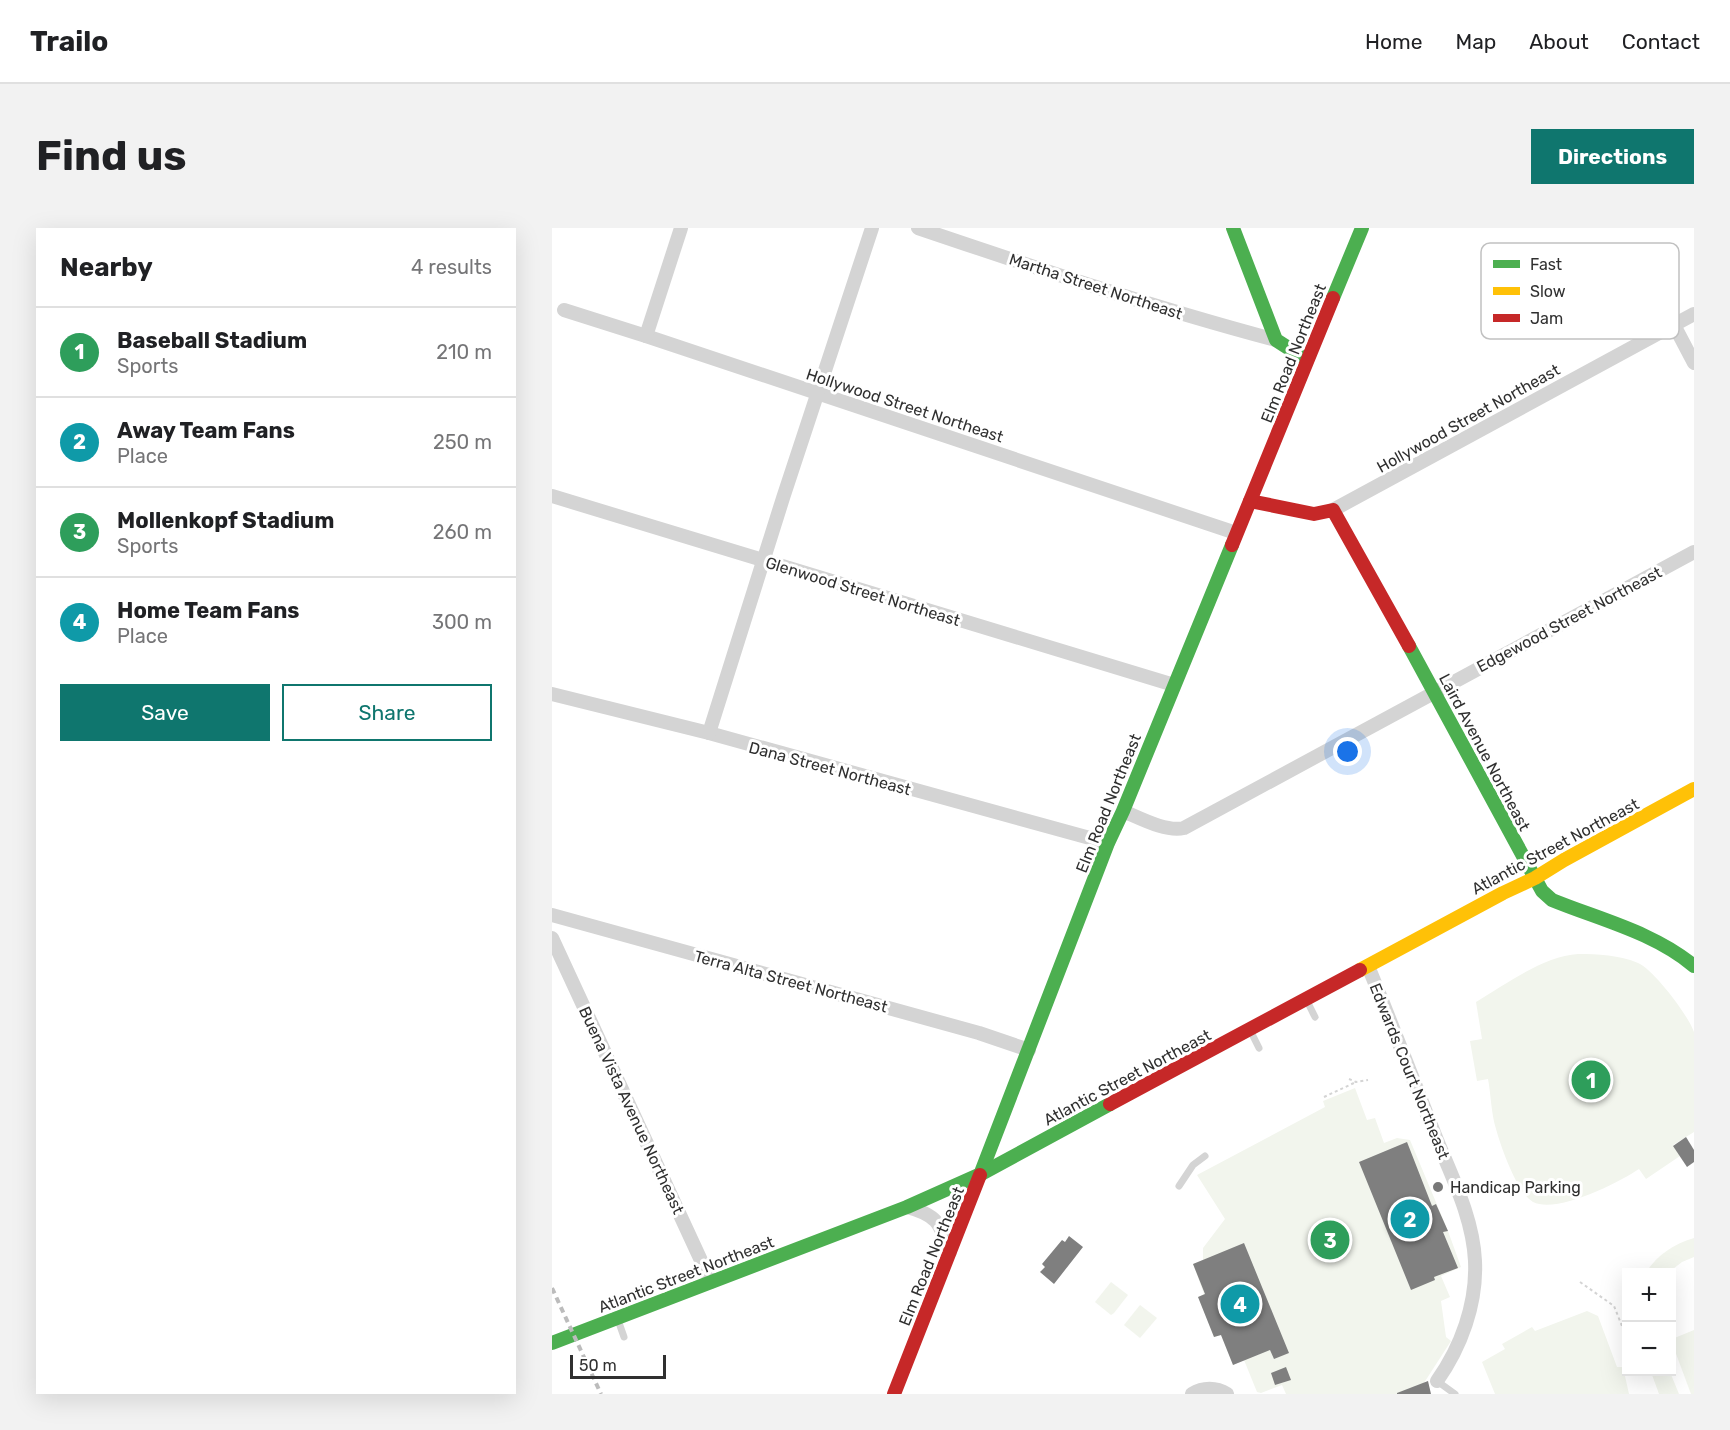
<!DOCTYPE html>
<meta charset="utf-8">
<style>
body{margin:0;font-family:Rubik,sans-serif;background:#f2f2f2;color:#202124}
.controls{position:absolute;right:18px;bottom:18px;display:grid;overflow:hidden;border-radius:0px;box-shadow:0 6px 24px #0002}
.controls button{width:54px;height:54px;display:grid;place-items:center;padding:0;border:0;border-bottom:2px solid #e0e0e0;background:#fff;color:#202124;font:30px sans-serif}
.scale{position:absolute;left:18px;bottom:15px;width:96px;box-sizing:border-box;padding-left:6px;border:3px solid #303030;border-top:0;font-size:16px;line-height:21px;white-space:nowrap;color:#303030;-webkit-text-stroke:4px #fff;paint-order:stroke}
.you{position:absolute;left:796px;top:524px;width:21px;height:21px;margin:-15px;border:4px solid #fff;border-radius:50%;background:#1a73e8;box-shadow:0 0 0 9px #1a73e833}
.badge{display:grid;place-items:center;width:39px;height:39px;border-radius:50%;background:#0f766e;color:#fff;font-size:20px;font-weight:700}
.pin{position:absolute;translate:-50% -50%;border:3px solid #fff;box-shadow:0 2px 6px #0006}
.list{margin:0;padding:0;list-style:none}
h2{display:flex;justify-content:space-between;align-items:center;height:78px;margin:0;padding:0 24px;font-size:26px}
h2 small{font-size:20px;font-weight:400;color:#757577}
.list li{display:grid;grid-template-columns:39px 1fr auto;gap:18px;align-items:center;box-sizing:border-box;height:90px;padding:0 24px;border-top:2px solid #e0e0e0}
.list b{display:block;font-size:22px;white-space:nowrap}
.list p{margin:0;font-size:20px;white-space:nowrap;color:#757577}
.list em{font-size:20px;font-style:normal;color:#757577}
.actions{display:flex;gap:12px;padding:18px 24px}
.actions a{flex:1;padding:14px 0;border:2px solid #0f766e;border-radius:0px;text-align:center;font-size:21px;color:#0f766e}
.actions .main{background:#0f766e;color:#fff}
.map{position:relative;flex:none;width:1142px;height:1166px;overflow:hidden;border-radius:0px}
header{display:flex;align-items:center;gap:36px;box-sizing:border-box;height:84px;padding:0 30px;background:#fff;border-bottom:2px solid #e0e0e0}
header strong{font-size:28px}
nav{display:flex;gap:33px;margin-inline-start:auto;font-size:21px}
.intro{display:flex;align-items:center;justify-content:space-between;box-sizing:border-box;height:144px;padding:0 36px}
h1{margin:0;font-size:42px}
.button{padding:15px 27px;border-radius:0px;background:#0f766e;color:#fff;font-size:21px;font-weight:700}
main{display:flex;gap:36px;padding:0 36px}
aside{flex:1;background:#fff;border-radius:0px;box-shadow:0 6px 24px #0002}
.map>svg:first-child{display:block}
.green{fill:#f2f5ed}
.building{fill:#7f7f7f}
.lines{fill:none;stroke-linecap:round;stroke-linejoin:round}
.path{stroke:#d4d4d4;stroke-width:2;stroke-dasharray:3 3;stroke-linecap:butt}
.lane{stroke:#d4d4d4;stroke-width:7}
.street{stroke:#d4d4d4;stroke-width:14}
.fast{stroke:#4caf50;stroke-width:14}
.slow{stroke:#ffc107;stroke-width:14}
.jam{stroke:#c62828;stroke-width:14}
.rail{stroke:#bcbcbc;stroke-width:4;stroke-dasharray:6 4.5;stroke-linecap:butt}
.poi-dot{fill:#787878;stroke:#fff;stroke-width:2}
.labels{text-anchor:middle;stroke-width:6;stroke-linejoin:round;paint-order:stroke}
.street-label{font-size:16px;fill:#303030;stroke:#fff}
.poi-label{font-size:16px;fill:#303030;stroke:#fff;text-anchor:start}
.key{fill:#fff;stroke:#c1c1c1;stroke-width:1.5}
.key-label{font-size:16px;fill:#303030}
</style>
<header>
<strong>Trailo</strong>
<nav><a>Home</a><a>Map</a><a>About</a><a>Contact</a></nav>
</header>
<div class="intro"><h1>Find us</h1><a class="button">Directions</a></div>
<main>
<aside>
<h2>Nearby<small>4 results</small></h2>
<ul class="list">
<li><span class="badge" style="background:#2e9e5b">1</span><div><b>Baseball Stadium</b><p>Sports</p></div><em>210 m</em></li>
<li><span class="badge" style="background:#0f9aa8">2</span><div><b>Away Team Fans</b><p>Place</p></div><em>250 m</em></li>
<li><span class="badge" style="background:#2e9e5b">3</span><div><b>Mollenkopf Stadium</b><p>Sports</p></div><em>260 m</em></li>
<li><span class="badge" style="background:#0f9aa8">4</span><div><b>Home Team Fans</b><p>Place</p></div><em>300 m</em></li>
</ul>
<div class="actions"><a class="main">Save</a><a>Share</a></div>
</aside>
<div class="map">
<svg width="1142" height="1166" viewBox="0 0 1142 1166">
<rect width="100%" height="100%" fill="#fff"/>
<g class="green">
<path d="M 1026,726 C 1045,726 1068,727 1086,735 C 1102,742 1136,787 1142,804 L 1142,904 L 1121,917 L 1128,928 L 1094,951 L 1087,941 C 1066,955 1005,986 981,974 C 965,965 949,919 944,901 C 939,885 939,867 936,851 L 925,853 L 918,813 L 930,811 L 924,774 C 954,756 992,728 1026,726 Z"/>
<path d="M 803,860 L 815,892 L 823,890 L 832,915 L 845,910 L 858,912 L 896,1003 L 909,1039 L 889,1048 L 898,1069 L 889,1073 L 894,1109 L 899,1113 L 870,1158 L 847,1166 L 734,1166 L 730,1157 L 709,1165 L 705,1164 L 692,1132 L 681,1137 L 669,1107 L 662,1109 L 646,1069 L 652,1066 L 641,1036 L 651,1032 L 651,1020 L 673,991 L 645,947 L 773,879 L 771,873 Z"/>
<path d="M 1142,1010 L 1142,1029 L 1130,1034 L 1117,1044 L 1094,1044 C 1106,1027 1121,1016 1142,1010 Z"/>
<path d="M 559,1054 L 576,1067 L 562,1085 L 559,1087 L 543,1074 Z"/>
<path d="M 588,1077 L 605,1090 L 588,1110 L 572,1097 Z"/>
<path d="M 1035,1083 L 1046,1088 L 1065,1139 L 1071,1139 L 1077,1166 L 943,1166 L 930,1134 L 953,1121 L 950,1116 L 980,1099 L 983,1103 Z"/>
<path d="M 1142,1102 L 1142,1166 L 1139,1166 L 1120,1115 L 1120,1111 Z"/>
<path d="M 1099,1144 L 1118,1144 L 1127,1166 L 1107,1166 Z"/>
</g>
<g class="building">
<path d="M 1134,909 L 1142,922 L 1142,934 L 1135,939 L 1121,918 Z"/>
<path d="M 855,914 L 880,978 L 884,976 L 896,1003 L 891,1004 L 906,1040 L 882,1049 L 883,1052 L 859,1062 L 807,934 Z"/>
<path d="M 517,1008 L 531,1019 L 502,1056 L 488,1044 L 493,1039 L 490,1036 L 510,1012 L 513,1014 Z"/>
<path d="M 692,1015 L 737,1125 L 722,1131 L 718,1122 L 681,1137 L 669,1107 L 662,1109 L 646,1069 L 653,1066 L 641,1036 Z"/>
<path d="M 734,1139 L 739,1152 L 723,1157 L 719,1145 Z"/>
<path d="M 876,1153 L 879,1166 L 845,1166 L 845,1165 Z"/>
</g>
<g class="lines">
<g class="path">
<path d="M 797,851 L 804,854 L 816,852"/>
<path d="M 772,869 L 804,854"/>
<path d="M 1028,1054 L 1062,1078 L 1074,1108"/>
</g>
<g class="lane">
<path d="M 755,773 L 763,789"/>
<path d="M 699,804 L 707,820"/>
<path d="M 627,958 L 641,937 L 653,928"/>
<path d="M 66,1092 L 72,1109"/>
<path d="M 885,1153 L 903,1166"/>
</g>
<g class="street">
<path d="M 366,0 C 484,40 603,80 724,112"/>
<path d="M 12,82 L 94,108 L 684,305"/>
<path d="M 1122,97 L 1142,135"/>
<path d="M 94,108 L 129,0"/>
<path d="M 0,268 L 622,457"/>
<path d="M 781,282 L 1142,86"/>
<path d="M 0,466 L 157,505 L 556,615"/>
<path d="M 157,505 L 231,270 L 320,0"/>
<path d="M 571,583 C 588,590 613,604 632,600 L 1142,324"/>
<path d="M 0,687 L 427,805 L 477,822"/>
<path d="M 0,710 L 159,1054"/>
<path d="M 816,738 C 839,794 861,851 883,907 C 899,947 921,989 923,1033 C 925,1076 909,1119 885,1153"/>
<path d="M 355,979 C 386,987 388,996 398,1024"/>
<path d="M 640,1166 C 651,1159 664,1159 675,1166"/>
</g>
<g class="fast">
<path d="M 681,0 L 724,112 L 755,132"/>
<path d="M 781,70 L 810,0"/>
<path d="M 857,418 L 990,663 L 1000,672 C 1049,692 1101,704 1142,738"/>
<path d="M 428,947 L 556,615 L 571,583 L 680,317"/>
<path d="M 0,1115 L 355,979 L 429,946 L 558,876"/>
</g>
<path class="slow" d="M 808,742 L 951,665 L 983,650 L 1012,632 L 1142,561"/>
<g class="jam">
<path d="M 698,273 L 762,286 L 781,282 L 857,418"/>
<path d="M 680,317 L 781,70"/>
<path d="M 558,876 L 808,742"/>
<path d="M 342,1166 L 428,947"/>
</g>
<path class="rail" d="M 0,1060 L 49,1166"/>
</g>
<circle class="poi-dot" cx="886" cy="959" r="6"/>
<g class="labels">
<g class="street-label">
<text transform="translate(544 58) rotate(18)" y="6">Martha Street Northeast</text>
<text transform="translate(741 125) rotate(-68)" y="6">Elm Road Northeast</text>
<text transform="translate(353 177) rotate(18)" y="6">Hollywood Street Northeast</text>
<text transform="translate(916 190) rotate(-29)" y="6">Hollywood Street Northeast</text>
<text transform="translate(311 363) rotate(17)" y="6">Glenwood Street Northeast</text>
<text transform="translate(1017 391) rotate(-28)" y="6">Edgewood Street Northeast</text>
<text transform="translate(933 524) rotate(62)" y="6">Laird Avenue Northeast</text>
<text transform="translate(278 540) rotate(15)" y="6">Dana Street Northeast</text>
<text transform="translate(556 575) rotate(-68)" y="6">Elm Road Northeast</text>
<text transform="translate(1003 618) rotate(-28)" y="6">Atlantic Street Northeast</text>
<text transform="translate(239 753) rotate(15)" y="6">Terra Alta Street Northeast</text>
<text transform="translate(858 843) rotate(68)" y="6">Edwards Court Northeast</text>
<text transform="translate(575 849) rotate(-28)" y="6">Atlantic Street Northeast</text>
<text transform="translate(80 882) rotate(65)" y="6">Buena Vista Avenue Northeast</text>
<text transform="translate(379 1028) rotate(-68)" y="6">Elm Road Northeast</text>
<text transform="translate(134 1046) rotate(-21)" y="6">Atlantic Street Northeast</text>
</g>
<g class="poi-label">
<text x="898" y="965">Handicap Parking</text>
</g>
</g>
<rect x="929" y="15" width="198" height="96" rx="9" class="key"/>
<rect x="941" y="32" width="27" height="8" fill="#4caf50"/>
<rect x="941" y="59" width="27" height="8" fill="#ffc107"/>
<rect x="941" y="86" width="27" height="8" fill="#c62828"/>
<g class="key-label">
<text x="978" y="42">Fast</text>
<text x="978" y="69">Slow</text>
<text x="978" y="96">Jam</text>
</g>
</svg>
<div class="controls">
<button>+</button>
<button>−</button>
</div>
<div class="scale">50 m</div>
<div class="you"></div>
<div class="pin badge" style="left:1039px;top:852px;background:#2e9e5b">1</div>
<div class="pin badge" style="left:858px;top:991px;background:#0f9aa8">2</div>
<div class="pin badge" style="left:778px;top:1012px;background:#2e9e5b">3</div>
<div class="pin badge" style="left:688px;top:1076px;background:#0f9aa8">4</div>
</div>
</main>
